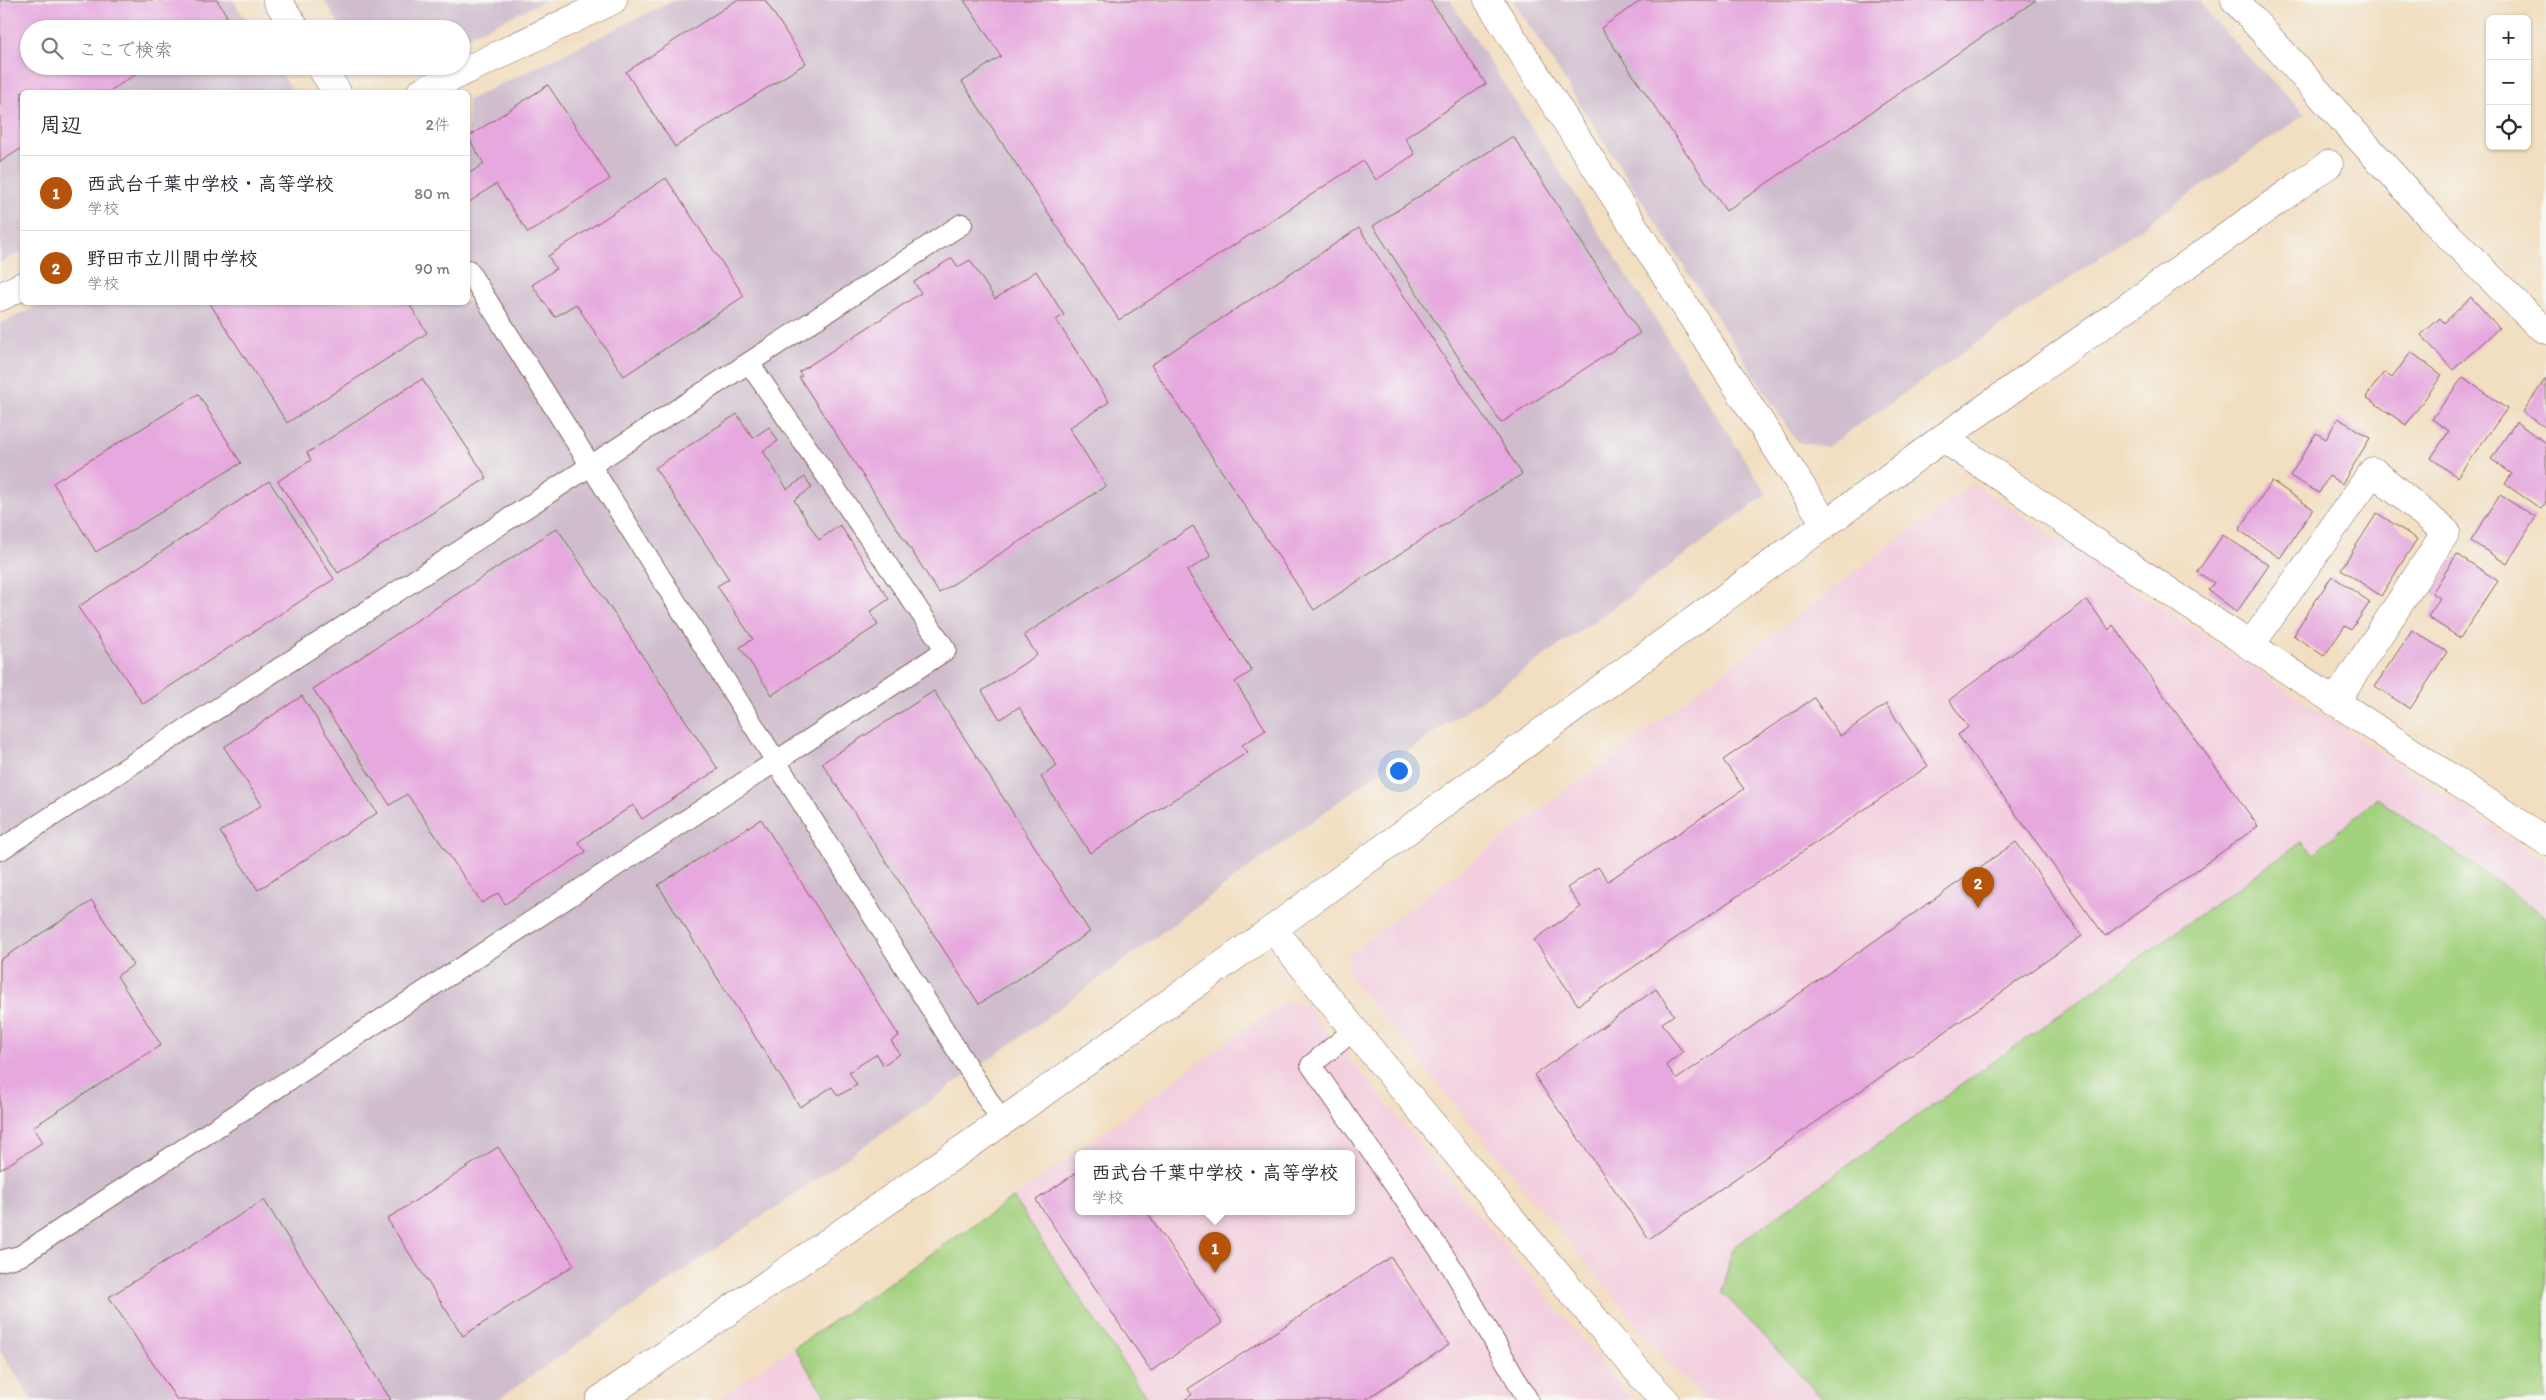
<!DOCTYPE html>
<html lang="ja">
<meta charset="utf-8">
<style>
body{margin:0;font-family:Itim,"Klee One",sans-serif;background:#f2f2f3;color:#2b2b33}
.controls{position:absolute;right:15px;top:15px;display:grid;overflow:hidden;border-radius:8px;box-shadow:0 1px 4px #0004}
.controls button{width:45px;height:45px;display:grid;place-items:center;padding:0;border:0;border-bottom:1px solid #e1e1e2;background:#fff;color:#2b2b33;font:25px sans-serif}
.you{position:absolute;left:1398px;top:770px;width:18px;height:18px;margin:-12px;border:4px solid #fff;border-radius:50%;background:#1a73e8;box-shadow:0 0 0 8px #1a73e833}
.badge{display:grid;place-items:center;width:32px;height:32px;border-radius:50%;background:#b45309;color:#fff;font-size:16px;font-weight:700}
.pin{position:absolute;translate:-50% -41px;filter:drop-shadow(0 1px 2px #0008)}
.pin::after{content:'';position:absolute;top:26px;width:18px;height:15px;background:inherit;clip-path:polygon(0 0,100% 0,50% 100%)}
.popup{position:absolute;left:1075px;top:1150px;width:280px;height:65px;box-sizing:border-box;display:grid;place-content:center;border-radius:8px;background:#fff;filter:drop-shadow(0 1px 4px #0005);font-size:16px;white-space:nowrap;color:#7c7c81}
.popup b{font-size:19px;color:#2b2b33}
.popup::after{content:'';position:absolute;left:50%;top:100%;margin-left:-10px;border:10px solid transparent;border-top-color:#fff}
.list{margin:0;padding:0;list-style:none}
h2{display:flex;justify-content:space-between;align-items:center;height:65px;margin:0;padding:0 20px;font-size:21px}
h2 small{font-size:16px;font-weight:400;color:#7c7c81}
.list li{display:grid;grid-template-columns:32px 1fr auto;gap:15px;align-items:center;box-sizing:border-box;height:75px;padding:0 20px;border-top:1px solid #e1e1e2}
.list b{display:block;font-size:19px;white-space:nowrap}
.list p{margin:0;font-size:16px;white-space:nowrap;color:#7c7c81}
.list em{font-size:16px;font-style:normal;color:#7c7c81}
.icon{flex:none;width:28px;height:28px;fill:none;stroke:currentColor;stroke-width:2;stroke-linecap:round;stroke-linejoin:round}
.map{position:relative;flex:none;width:2546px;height:1400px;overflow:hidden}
.search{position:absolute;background:#fff;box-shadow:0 1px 4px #0004;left:20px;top:20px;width:450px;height:55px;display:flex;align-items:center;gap:12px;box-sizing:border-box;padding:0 18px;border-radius:28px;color:#7c7c81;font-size:19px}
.panel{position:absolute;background:#fff;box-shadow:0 1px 4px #0004;left:20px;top:90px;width:450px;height:215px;border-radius:8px}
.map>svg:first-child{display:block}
.built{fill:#f3cfdf;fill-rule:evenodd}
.industrial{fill:#cfbdce}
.green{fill:#a3d27f;stroke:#767855}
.building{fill:#e6a8de}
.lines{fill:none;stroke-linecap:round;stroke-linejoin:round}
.service-casing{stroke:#85625f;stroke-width:22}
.minor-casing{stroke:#85625f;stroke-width:29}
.tertiary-casing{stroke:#85625f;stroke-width:29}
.service{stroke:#fff;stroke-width:20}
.minor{stroke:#fff;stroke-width:28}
.tertiary{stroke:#fff;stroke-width:28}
</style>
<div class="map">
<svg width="2546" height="1400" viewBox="0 0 2546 1400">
<rect width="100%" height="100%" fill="#f6f6f2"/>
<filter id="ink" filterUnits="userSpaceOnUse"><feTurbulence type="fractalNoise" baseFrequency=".02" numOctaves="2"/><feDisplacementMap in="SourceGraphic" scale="10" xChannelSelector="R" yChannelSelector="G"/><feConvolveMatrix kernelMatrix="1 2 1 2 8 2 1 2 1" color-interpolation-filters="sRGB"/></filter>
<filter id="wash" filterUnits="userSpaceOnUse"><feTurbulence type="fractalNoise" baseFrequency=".0096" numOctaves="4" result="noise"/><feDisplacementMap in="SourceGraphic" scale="20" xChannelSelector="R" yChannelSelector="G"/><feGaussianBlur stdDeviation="1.12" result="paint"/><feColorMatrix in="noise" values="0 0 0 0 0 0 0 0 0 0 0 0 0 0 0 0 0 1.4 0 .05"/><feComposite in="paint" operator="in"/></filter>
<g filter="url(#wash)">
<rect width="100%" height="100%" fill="#f2dec0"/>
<g class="built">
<path d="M 1973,483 L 2546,862 L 2546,1400 L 1705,1400 L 1671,1366 L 1348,975 L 1348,955 Z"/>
<path d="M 1284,1001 L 1305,1005 L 1632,1400 L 715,1400 L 1013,1198 ZM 1079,1154 L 1351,1154 L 1351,1212 L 1079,1212 Z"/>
</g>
<g class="industrial">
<path d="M 0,0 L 233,0 L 252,29 L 29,29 L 29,66 L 277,66 L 294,92 L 22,92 L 22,252 L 0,263 Z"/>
<path d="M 324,0 L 546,0 L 461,40 L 461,29 L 342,29 Z"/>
<path d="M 676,0 L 1450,0 L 1767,494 L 1616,606 L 1391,763 L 1000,1052 L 497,1400 L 32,1400 L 0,1351 L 0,324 L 44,303 L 468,302 L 468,100 Z"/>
<path d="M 1513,0 L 2200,0 L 2210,17 L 2305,114 L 1827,447 L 1797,442 Z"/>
</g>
<g class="green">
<path d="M 2377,798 L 2546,917 L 2546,1400 L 1824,1400 L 1723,1293 L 1730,1257 L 1735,1246 L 2302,842 L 2314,853 Z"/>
<path d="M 1013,1198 L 1148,1400 L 828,1400 L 794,1348 Z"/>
</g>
<g id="blocks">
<g class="building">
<path d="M 0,0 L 217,0 L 227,16 L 208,29 L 29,29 L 29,66 L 149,66 L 108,92 L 22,92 L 22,148 L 0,162 Z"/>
<path d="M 737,0 L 765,0 L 806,63 L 675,147 L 626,72 Z"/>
<path d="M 964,0 L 1430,0 L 1486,84 L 1405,138 L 1415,154 L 1376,180 L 1363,161 L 1119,320 L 962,82 L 1001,56 Z"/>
<path d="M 1642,0 L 2036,0 L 1726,211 L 1601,28 Z"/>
<path d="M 548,85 L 610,179 L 528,233 L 496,184 L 468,203 L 468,174 L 484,164 L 468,137 Z"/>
<path d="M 1513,136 L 1640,333 L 1501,423 L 1373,226 Z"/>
<path d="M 666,178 L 744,296 L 624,376 L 576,304 L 555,317 L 532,285 L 556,269 L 548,256 Z"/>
<path d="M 1359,228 L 1522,474 L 1314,610 L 1151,365 Z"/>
<path d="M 952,258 L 958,267 L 970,260 L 995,299 L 1036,271 L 1064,315 L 1056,320 L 1109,402 L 1069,428 L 1106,486 L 939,593 L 799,377 L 802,376 L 799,372 L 921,293 L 914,282 Z"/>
<path d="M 2471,297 L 2499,328 L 2453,370 L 2421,335 L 2440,318 L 2444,323 Z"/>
<path d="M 209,302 L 408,302 L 427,333 L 287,423 Z"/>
<path d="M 2411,352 L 2442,375 L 2406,425 L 2366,397 L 2384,372 L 2392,378 Z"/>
<path d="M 2463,377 L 2507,409 L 2457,477 L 2431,458 L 2449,431 L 2432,419 Z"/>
<path d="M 2546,378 L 2546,428 L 2523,412 Z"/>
<path d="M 422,379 L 487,478 L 338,573 L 278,481 L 311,460 L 307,453 Z"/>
<path d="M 198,394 L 241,463 L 96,552 L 53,483 Z"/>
<path d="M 737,414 L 753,438 L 769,427 L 778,441 L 763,451 L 787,489 L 805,477 L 812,488 L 794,500 L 819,540 L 840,525 L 889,599 L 870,612 L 878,625 L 772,695 L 740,647 L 753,639 L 717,586 L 729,579 L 655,468 Z"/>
<path d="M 2338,418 L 2370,438 L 2342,484 L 2329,476 L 2319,493 L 2290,476 L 2316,433 L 2326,439 Z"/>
<path d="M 2516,422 L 2546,443 L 2546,502 L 2541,509 L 2505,484 L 2512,474 L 2491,459 Z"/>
<path d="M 269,481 L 334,579 L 143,704 L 78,607 Z"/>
<path d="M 2272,481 L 2313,509 L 2280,558 L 2239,530 Z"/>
<path d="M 2500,495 L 2536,517 L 2507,564 L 2471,541 Z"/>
<path d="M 2377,513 L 2417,539 L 2381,596 L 2341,569 Z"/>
<path d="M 1193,526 L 1211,556 L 1187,571 L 1252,671 L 1235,682 L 1266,730 L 1242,745 L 1248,752 L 1090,853 L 1041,777 L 1057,766 L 1019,707 L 1000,719 L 982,691 L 1037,655 L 1024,635 Z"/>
<path d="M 557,528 L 718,769 L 642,819 L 633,805 L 578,842 L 586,852 L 505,904 L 498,893 L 482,903 L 407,794 L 390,805 L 313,689 Z"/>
<path d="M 2223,535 L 2269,565 L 2237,612 L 2208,590 L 2214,583 L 2197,572 Z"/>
<path d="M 2457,554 L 2498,581 L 2460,638 L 2428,617 L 2440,598 L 2432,593 Z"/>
<path d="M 2332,576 L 2370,602 L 2351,630 L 2345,626 L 2324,656 L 2293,635 Z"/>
<path d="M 2087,600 L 2109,630 L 2113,625 L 2258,826 L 2105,936 L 1958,735 L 1968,727 L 1949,700 Z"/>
<path d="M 2412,630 L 2447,652 L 2410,709 L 2375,686 Z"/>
<path d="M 934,691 L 1090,932 L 979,1004 L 822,763 Z"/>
<path d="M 302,696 L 377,813 L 258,890 L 220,832 L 262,805 L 224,747 Z"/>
<path d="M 1814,698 L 1840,736 L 1886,704 L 1928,766 L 1578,1005 L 1534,940 L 1581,907 L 1567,888 L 1598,867 L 1608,881 L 1744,789 L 1723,760 Z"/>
<path d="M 761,819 L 899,1036 L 891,1041 L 900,1054 L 883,1065 L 877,1054 L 849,1072 L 857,1085 L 838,1096 L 832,1087 L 800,1107 L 658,885 Z"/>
<path d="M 2016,842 L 2082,936 L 1649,1239 L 1534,1075 L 1656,989 L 1674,1015 L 1662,1023 L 1683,1052 L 1666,1065 L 1677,1079 Z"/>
<path d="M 92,901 L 133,965 L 117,976 L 161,1045 L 33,1127 L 43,1142 L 0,1170 L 0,960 Z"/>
<path d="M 498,1147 L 574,1265 L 463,1336 L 387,1219 Z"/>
<path d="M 1079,1171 L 1079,1212 L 1147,1212 L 1222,1323 L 1151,1371 L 1036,1200 Z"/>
<path d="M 264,1200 L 391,1400 L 177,1400 L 109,1297 Z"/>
<path d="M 1391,1257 L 1449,1345 L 1365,1400 L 1184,1400 L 1192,1395 L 1188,1389 Z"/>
</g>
</g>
</g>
<g filter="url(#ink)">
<use href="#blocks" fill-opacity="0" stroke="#85625f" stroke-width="1"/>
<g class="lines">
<g class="service-casing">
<g id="service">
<path d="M 468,270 L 1002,1122"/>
<path d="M 0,850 L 962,224"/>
<path d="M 1354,1030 L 1311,1065 L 1453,1269 L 1528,1400"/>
<path d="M 0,1261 L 20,1256 L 946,650 L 749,363"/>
</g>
</g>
<g class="minor-casing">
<g id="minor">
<path d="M 1488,0 L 1825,523"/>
<path d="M 2235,0 L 2433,220 L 2538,325 L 2546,330"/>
<path d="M 1943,438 L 2123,561 L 2546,841"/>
<path d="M 2250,646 L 2373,471 L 2446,532 L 2335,702"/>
<path d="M 1273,929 L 1354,1030 L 1642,1376 L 1665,1400"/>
</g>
</g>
<g class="tertiary-casing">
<g id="tertiary">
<path d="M 277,0 L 296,29"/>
<path d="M 320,66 L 337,92"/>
<path d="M 421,92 L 613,0"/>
<path d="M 0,297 L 22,286"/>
<path d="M 600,1400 L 1002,1122 L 1273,929 L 1943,438 L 2329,164"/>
</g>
</g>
<use href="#service" class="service"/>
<use href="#minor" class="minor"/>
<use href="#tertiary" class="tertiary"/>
</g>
</g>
</svg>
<div class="controls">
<button>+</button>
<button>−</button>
<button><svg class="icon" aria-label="locate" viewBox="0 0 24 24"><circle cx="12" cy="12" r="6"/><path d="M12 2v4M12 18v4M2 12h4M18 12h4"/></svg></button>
</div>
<div class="you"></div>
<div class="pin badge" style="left:1215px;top:1273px">1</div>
<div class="popup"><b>西武台千葉中学校・高等学校</b>学校</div>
<div class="pin badge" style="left:1978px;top:908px">2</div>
<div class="search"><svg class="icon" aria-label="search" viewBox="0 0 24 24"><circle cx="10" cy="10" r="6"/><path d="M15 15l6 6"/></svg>ここで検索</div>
<section class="panel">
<h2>周辺<small>2件</small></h2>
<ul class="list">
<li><span class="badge">1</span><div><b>西武台千葉中学校・高等学校</b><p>学校</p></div><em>80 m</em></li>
<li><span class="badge">2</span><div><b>野田市立川間中学校</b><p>学校</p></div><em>90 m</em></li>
</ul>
</section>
</div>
